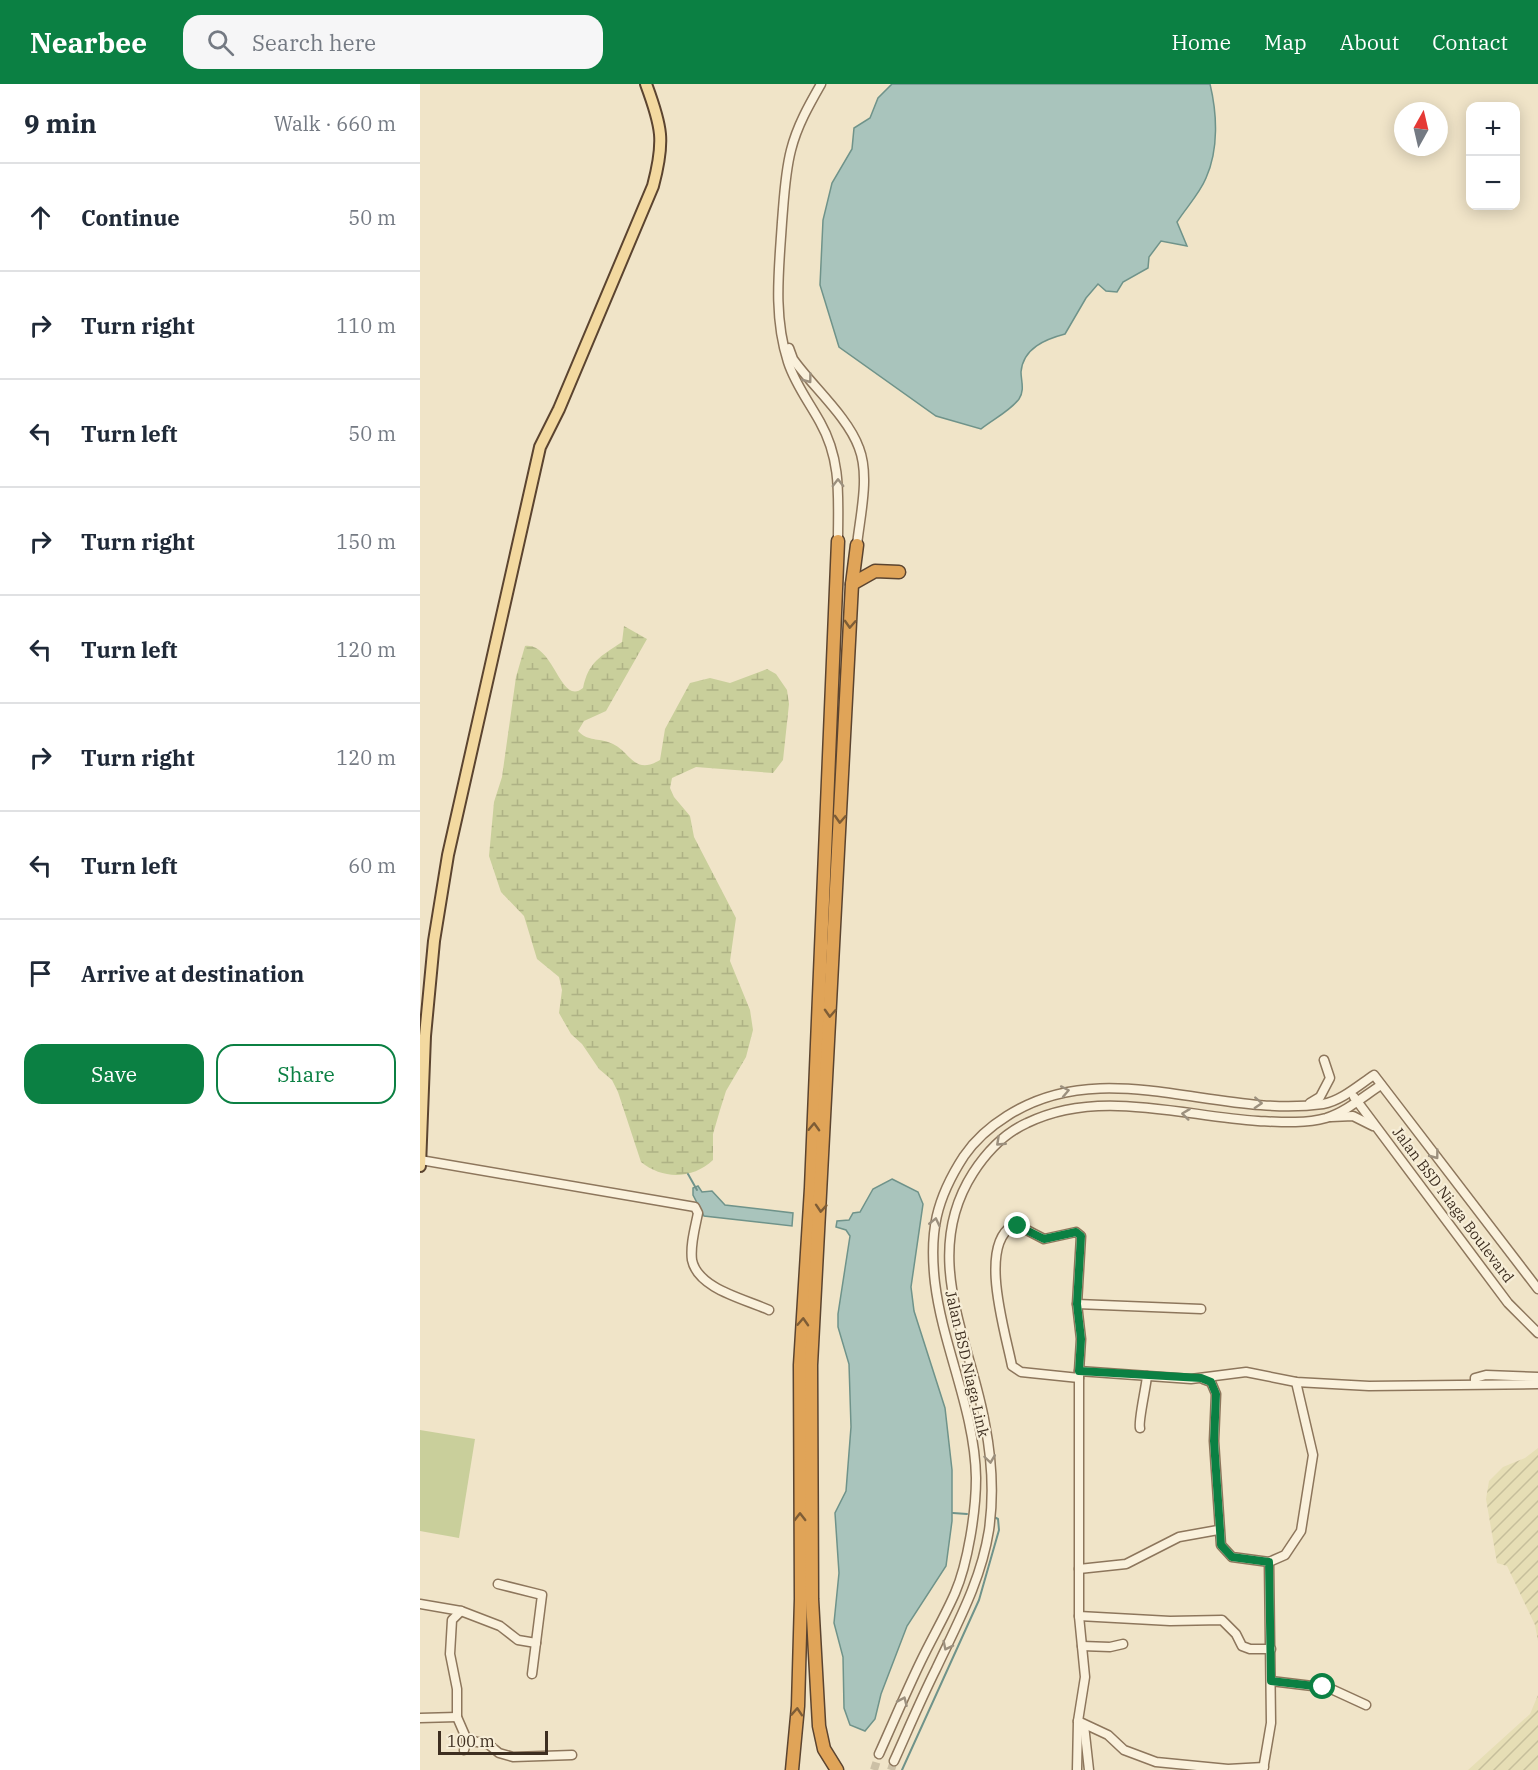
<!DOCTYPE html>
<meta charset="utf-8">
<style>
body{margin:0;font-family:"IBM Plex Serif",serif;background:#f6f6f7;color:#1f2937}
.controls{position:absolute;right:18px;top:18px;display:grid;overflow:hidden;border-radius:12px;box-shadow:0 3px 15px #0003}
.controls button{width:54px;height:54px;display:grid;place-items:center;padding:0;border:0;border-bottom:2px solid #e0e1e3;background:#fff;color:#1f2937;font:30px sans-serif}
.compass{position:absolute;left:974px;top:18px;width:54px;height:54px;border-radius:50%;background:#fff;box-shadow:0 3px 15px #0003;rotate:8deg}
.scale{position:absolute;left:18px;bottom:15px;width:110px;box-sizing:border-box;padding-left:6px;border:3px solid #3d2e20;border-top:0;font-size:16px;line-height:21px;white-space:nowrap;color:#3d2e20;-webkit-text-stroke:4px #f7eed8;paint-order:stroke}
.stop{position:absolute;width:18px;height:18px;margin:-14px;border:4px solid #0b8043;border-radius:50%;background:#fff}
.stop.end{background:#0b8043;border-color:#fff;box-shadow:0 2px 6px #0008}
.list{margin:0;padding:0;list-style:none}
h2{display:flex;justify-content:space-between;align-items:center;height:78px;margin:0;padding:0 24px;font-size:26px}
h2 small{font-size:20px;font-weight:400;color:#747a83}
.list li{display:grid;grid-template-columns:39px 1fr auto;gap:18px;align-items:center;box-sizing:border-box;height:108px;padding:0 24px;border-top:2px solid #e0e1e3}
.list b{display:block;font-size:22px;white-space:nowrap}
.list em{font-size:20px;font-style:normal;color:#747a83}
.actions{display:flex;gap:12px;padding:18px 24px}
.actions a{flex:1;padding:14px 0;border:2px solid #0b8043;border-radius:18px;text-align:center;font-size:21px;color:#0b8043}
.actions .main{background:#0b8043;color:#fff}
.icon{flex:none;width:33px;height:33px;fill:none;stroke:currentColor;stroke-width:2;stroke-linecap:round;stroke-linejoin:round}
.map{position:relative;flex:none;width:1118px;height:1686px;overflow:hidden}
header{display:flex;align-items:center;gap:36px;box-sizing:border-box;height:84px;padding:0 30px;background:#0b8043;color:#fff}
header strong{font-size:28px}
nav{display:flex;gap:33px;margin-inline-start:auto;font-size:21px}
.search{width:420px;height:54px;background:#f6f6f7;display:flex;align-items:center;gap:15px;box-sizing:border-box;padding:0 21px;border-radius:18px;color:#747a83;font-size:22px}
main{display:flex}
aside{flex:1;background:#fff}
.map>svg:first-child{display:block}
.farmland{fill:url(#farmland-furrows)}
.green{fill:#c9cf9b}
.wetland{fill:url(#wetland-marsh)}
.water{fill:#a9c4bc;stroke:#6f938a;stroke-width:1.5}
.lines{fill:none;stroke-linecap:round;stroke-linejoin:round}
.stream{stroke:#6f938a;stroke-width:2}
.minor-tunnel{stroke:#ccc0a6;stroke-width:8;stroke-dasharray:8 4;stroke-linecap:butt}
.minor-casing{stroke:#8d765c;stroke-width:11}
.major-casing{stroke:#5b4430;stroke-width:14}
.highway-casing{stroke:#5b4430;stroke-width:15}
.minor{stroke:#faf1dc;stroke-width:8}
.major{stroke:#f3d9a0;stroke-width:10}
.highway{stroke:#e0a458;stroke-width:12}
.oneway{stroke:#9c907e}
.oneway2{stroke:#7e5d36}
.route{stroke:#0b8043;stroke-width:8}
.labels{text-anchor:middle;stroke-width:4.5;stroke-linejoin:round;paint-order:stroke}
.street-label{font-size:15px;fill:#3d2e20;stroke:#f7eed8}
</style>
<header>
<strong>Nearbee</strong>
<div class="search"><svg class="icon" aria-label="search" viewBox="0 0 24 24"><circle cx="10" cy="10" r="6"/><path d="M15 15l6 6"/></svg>Search here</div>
<nav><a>Home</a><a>Map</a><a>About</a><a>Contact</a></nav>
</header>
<main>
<aside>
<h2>9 min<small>Walk · 660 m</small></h2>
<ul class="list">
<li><svg class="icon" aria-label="ahead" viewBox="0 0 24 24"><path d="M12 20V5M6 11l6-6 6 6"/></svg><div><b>Continue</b></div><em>50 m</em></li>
<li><svg class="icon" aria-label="right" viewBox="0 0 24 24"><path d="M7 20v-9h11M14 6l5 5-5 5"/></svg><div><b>Turn right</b></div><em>110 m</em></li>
<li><svg class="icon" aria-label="left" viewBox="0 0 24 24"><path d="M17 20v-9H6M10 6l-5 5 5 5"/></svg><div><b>Turn left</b></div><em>50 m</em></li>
<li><svg class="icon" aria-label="right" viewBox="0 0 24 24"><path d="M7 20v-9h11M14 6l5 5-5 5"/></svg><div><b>Turn right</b></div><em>150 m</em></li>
<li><svg class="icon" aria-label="left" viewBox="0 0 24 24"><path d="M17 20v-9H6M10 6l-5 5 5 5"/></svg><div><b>Turn left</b></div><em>120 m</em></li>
<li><svg class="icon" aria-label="right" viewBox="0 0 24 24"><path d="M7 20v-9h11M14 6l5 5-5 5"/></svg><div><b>Turn right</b></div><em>120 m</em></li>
<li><svg class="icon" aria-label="left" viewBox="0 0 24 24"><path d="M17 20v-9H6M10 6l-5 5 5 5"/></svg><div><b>Turn left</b></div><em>60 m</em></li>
<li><svg class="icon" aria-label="arrive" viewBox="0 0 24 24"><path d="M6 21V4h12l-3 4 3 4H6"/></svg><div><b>Arrive at destination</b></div></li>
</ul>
<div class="actions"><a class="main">Save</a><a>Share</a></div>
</aside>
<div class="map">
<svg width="1118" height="1686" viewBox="0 0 1118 1686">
<defs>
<pattern id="farmland-furrows" width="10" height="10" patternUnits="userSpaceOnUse" patternTransform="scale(1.5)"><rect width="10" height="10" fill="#e6deb5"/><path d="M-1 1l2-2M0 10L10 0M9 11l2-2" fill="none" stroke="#c6bf9b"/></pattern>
<pattern id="wetland-marsh" width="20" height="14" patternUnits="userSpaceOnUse" patternTransform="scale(1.5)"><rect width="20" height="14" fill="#c9cf9b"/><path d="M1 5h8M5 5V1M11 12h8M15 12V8" fill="none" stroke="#aeb285"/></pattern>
</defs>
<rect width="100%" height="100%" fill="#f0e4c8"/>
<g class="farmland">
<path d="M 1118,1364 L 1118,1557 L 1115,1541 L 1087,1482 L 1077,1479 L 1066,1415 L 1069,1397 L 1083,1383 L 1105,1374 Z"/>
<path d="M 1118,1611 L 1118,1686 L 1048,1686 L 1110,1630 Z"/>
</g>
<path class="green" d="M 0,1346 L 55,1355 L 39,1454 L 0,1447 Z"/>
<path class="wetland" d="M 204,542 L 227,555 L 186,627 L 164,637 L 158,647 C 168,657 175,654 188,658 C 210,664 212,693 240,676 L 245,645 L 270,599 L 290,594 L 310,599 L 347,585 L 356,590 L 367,606 L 369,620 L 363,676 L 353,689 L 276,683 L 252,694 L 250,704 L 254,713 L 270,732 L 274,753 L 316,834 L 310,877 L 330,926 L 333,946 L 326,973 L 306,1007 L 300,1026 L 293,1050 L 293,1076 C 273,1095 243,1096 221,1078 L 198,1008 L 192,996 L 179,985 L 162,960 L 151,950 L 139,929 L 142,906 L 139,893 L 117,875 L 104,832 L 81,808 L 69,772 L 74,718 L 82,693 L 96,593 L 105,562 C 134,558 140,623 163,604 C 168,578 181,572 202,558 Z"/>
<g class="water">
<path d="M 472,0 L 790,0 C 797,29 799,65 786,94 C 780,109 766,124 757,138 L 767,162 L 741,157 L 729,173 L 728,184 L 703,198 L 697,208 L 686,207 L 678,200 L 666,214 L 645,250 C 626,255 603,264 601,288 C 601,297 605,306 599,315 C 590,327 572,336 561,345 L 516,332 L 419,263 L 400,201 L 403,136 L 412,99 L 432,65 L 434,44 L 450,34 L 458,14 Z"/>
<path d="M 472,1095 L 498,1108 L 503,1120 L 491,1203 L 494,1227 L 525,1324 L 532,1386 L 532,1437 L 526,1482 L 487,1542 L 461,1610 L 455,1635 L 445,1647 L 430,1641 L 424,1624 L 423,1573 L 414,1539 L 419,1489 L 415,1429 L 426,1407 L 431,1343 L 429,1280 L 418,1243 L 418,1230 L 430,1152 L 426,1146 L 416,1143 L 417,1137 L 429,1136 L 433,1129 L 440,1128 L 453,1105 Z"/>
<path d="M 278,1102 L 282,1108 L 292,1107 L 305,1121 L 373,1129 L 372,1142 L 284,1132 L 273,1111 L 273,1104 Z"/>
</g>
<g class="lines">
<g class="stream">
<path d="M 268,1090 L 277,1106"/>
<path d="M 533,1429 L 547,1430"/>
<path d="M 482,1686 L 559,1516 L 579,1446 L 578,1435 L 574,1433"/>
</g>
<g class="minor-tunnel">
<path d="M 454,1686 L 459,1670"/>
<path d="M 471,1686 L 474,1677"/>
</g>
<g class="minor-casing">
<g id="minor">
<path d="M 401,0 C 389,21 377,42 371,66 C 365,89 364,114 362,138 C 359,185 353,232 368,278 C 375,300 389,318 400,338 C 422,377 418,414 418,457"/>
<path d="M 369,264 L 373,275 C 392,302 428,333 439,364 C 450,392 440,432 437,461"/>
<path d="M 934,1013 L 1088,1219 L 1118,1249"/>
<path d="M 890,1019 L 900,1013 L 910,994 L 904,976"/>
<path d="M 911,1033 L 933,1032 L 953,1042"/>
<path d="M 0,1076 L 275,1123 L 278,1129 C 275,1144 270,1161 272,1176 C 278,1205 325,1215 349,1226"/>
<path d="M 657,1220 L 781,1225"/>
<path d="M 659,1294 L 601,1288 L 592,1282 C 586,1250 558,1163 592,1142 L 599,1142 L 624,1155 L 656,1148 L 661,1152 L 657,1220 L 661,1255 L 659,1287"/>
<path d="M 783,1295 L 791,1298 L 796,1310 L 794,1357 L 801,1461 L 812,1473 L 849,1478 L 865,1471 L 881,1447 L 893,1371 L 876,1298"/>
<path d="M 1055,1300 L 1055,1294 L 1066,1291 L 1118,1293"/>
<path d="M 720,1344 C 718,1337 726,1304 727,1292"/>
<path d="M 659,1485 L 706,1480 L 759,1453 L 798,1446"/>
<path d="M 78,1500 L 122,1511 L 112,1590"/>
<path d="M 0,1520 L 41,1527 L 80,1542 L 98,1556 L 116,1559"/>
<path d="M 41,1527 L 32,1536 L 30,1570 L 37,1605 L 37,1633 L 47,1656 L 68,1660 L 79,1669 L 93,1673 L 152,1671"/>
<path d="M 659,1532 L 750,1537 L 802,1536 L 816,1550 L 822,1562 L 830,1565 L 851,1565"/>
<path d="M 662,1562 L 690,1563 L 703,1560"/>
<path d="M 851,1597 L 909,1604 L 946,1621"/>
<path d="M 0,1634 L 37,1633"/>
<path d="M 658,1637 L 688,1651 L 704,1666 L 736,1678 L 808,1685 L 844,1683"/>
<path d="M 664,1641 L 669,1686"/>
<path d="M 44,1666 L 47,1656"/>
<path d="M 459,1670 C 473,1639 486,1608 501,1577 C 512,1554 525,1532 535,1509 C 548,1479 556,1427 556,1394 C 555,1327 523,1264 515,1199 C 509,1148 516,1115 544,1072 C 555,1056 571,1042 587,1032 C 684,969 797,1035 903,1020 C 921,1017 939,1001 954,991 L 1118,1205"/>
<path d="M 474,1677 C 488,1646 501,1615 516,1585 C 537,1540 561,1497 569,1446 C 574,1411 572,1376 565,1340 C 550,1255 500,1172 553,1089 C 566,1069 585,1049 607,1039 C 678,1004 762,1032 838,1037 C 860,1038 884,1040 906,1034 C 926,1028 944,1012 961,1001"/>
<path d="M 657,1686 L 658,1637 L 665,1593 L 659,1532 L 659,1287 L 771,1295 L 826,1288 L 876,1298 L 949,1302 L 1118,1300"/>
<path d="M 843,1686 L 851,1639 L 849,1478"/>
</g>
</g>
<g class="major-casing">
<path id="major" d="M 0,1082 L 5,952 L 14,857 L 28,771 L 120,363 L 139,325 L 233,102 C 245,57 242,43 226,0"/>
</g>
<g class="highway-casing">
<g id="highway">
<path d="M 432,500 L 455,487 L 479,488"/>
<path d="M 372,1686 L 378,1622 L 381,1515 L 380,1281 L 391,1104 L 418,457"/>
<path d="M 417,1686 L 404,1665 L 399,1642 L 392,1515 L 391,1281 L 432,500 L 437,461"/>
</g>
</g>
<use href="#minor" class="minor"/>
<use href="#major" class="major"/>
<use href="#highway" class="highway"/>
</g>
<defs><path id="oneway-chevron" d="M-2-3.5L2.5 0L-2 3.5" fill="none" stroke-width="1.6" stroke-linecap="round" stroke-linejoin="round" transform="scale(1.5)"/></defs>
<g class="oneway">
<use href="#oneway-chevron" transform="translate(388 295) rotate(53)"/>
<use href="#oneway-chevron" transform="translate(418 399) rotate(-90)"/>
<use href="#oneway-chevron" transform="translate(645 1007) rotate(-11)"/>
<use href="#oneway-chevron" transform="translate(838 1019) rotate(3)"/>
<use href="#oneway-chevron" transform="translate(766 1030) rotate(-173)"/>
<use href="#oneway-chevron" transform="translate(580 1058) rotate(137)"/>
<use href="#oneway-chevron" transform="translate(1015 1071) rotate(53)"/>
<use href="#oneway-chevron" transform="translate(515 1138) rotate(-77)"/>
<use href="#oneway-chevron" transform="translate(570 1375) rotate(82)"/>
<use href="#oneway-chevron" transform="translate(527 1562) rotate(116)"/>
<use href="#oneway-chevron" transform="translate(483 1617) rotate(-66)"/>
</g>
<g class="oneway2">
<use href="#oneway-chevron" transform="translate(430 540) rotate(93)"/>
<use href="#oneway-chevron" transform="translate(420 735) rotate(93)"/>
<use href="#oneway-chevron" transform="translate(410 929) rotate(93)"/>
<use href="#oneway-chevron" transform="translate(394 1043) rotate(-88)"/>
<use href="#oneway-chevron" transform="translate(401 1124) rotate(94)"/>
<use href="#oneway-chevron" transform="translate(383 1238) rotate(-87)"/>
<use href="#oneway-chevron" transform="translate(380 1433) rotate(-90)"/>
<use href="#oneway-chevron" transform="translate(377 1628) rotate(-86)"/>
</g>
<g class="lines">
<path class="route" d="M 598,1142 L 624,1155 L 656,1148 L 661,1152 L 657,1220 L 661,1255 L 659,1287 L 781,1294 L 791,1298 L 796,1310 L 794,1357 L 801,1461 L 812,1473 L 849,1478 L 851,1597 L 903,1603"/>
</g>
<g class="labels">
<g class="street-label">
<text transform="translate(1033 1121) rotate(53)" y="5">Jalan BSD Niaga Boulevard</text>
<text transform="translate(547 1280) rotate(77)" y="5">Jalan BSD Niaga Link</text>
</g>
</g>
</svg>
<div class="controls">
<button>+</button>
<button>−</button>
</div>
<svg class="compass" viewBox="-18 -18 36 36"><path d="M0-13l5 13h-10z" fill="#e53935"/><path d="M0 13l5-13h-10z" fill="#747a83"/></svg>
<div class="scale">100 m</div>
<div class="stop" style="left:903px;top:1603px"></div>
<div class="stop end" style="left:598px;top:1142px"></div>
</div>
</main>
